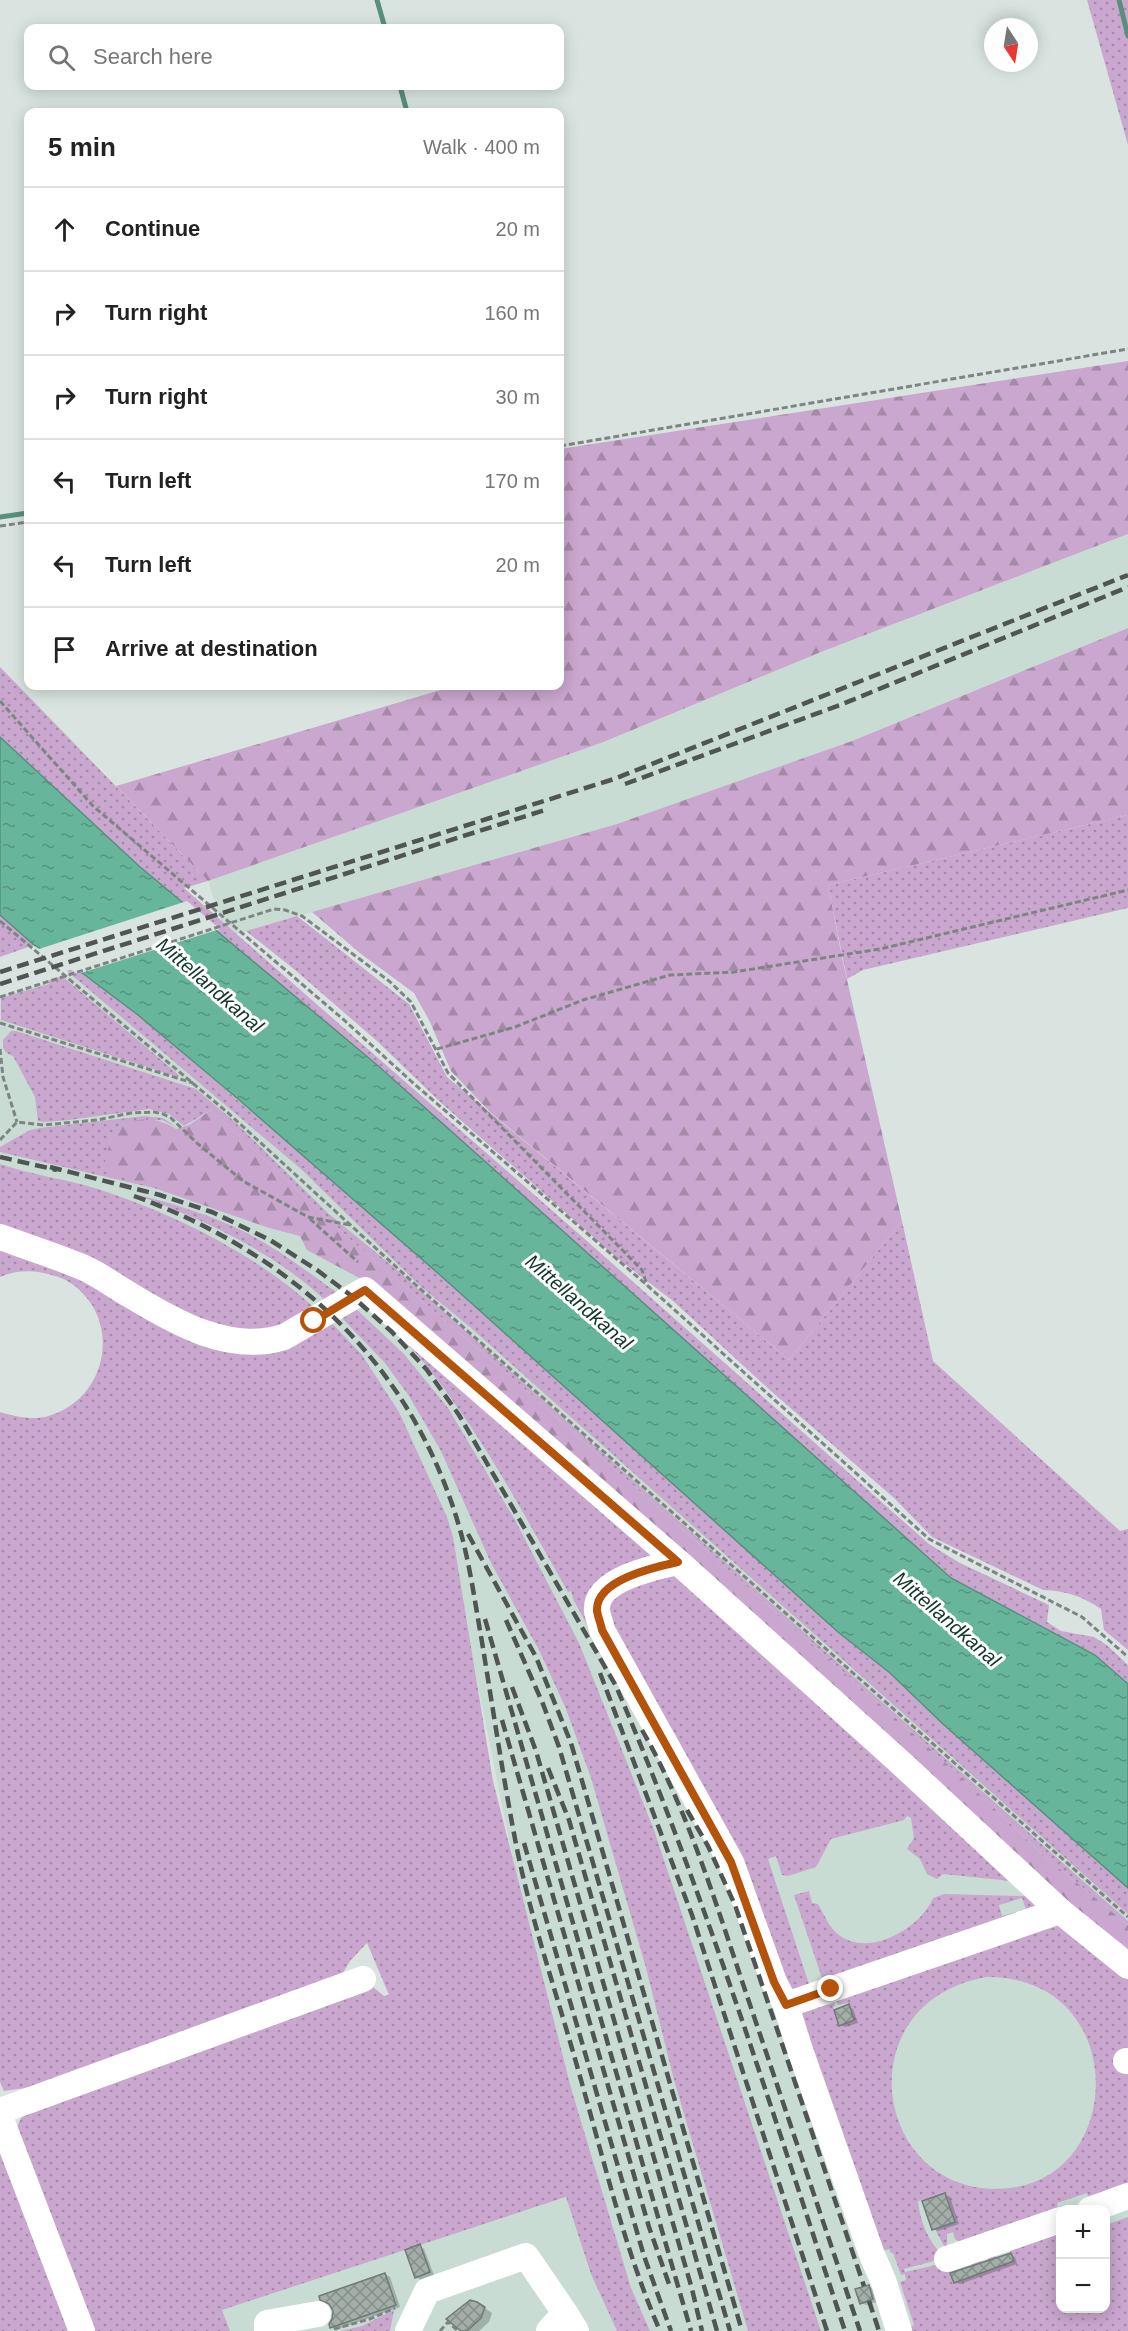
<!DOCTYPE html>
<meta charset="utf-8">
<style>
body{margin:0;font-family:Helvetica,sans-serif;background:#f6f6f6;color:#222}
.controls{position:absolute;right:18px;bottom:18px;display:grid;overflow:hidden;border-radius:12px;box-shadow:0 3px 15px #0003}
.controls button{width:54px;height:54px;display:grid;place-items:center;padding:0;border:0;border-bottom:2px solid #e0e0e0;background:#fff;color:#222;font:30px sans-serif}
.compass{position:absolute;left:984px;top:18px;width:54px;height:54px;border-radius:50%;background:#fff;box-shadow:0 3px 15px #0003;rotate:168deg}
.stop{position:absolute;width:18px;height:18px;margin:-14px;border:4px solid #b45309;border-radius:50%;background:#fff}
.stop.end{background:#b45309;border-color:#fff;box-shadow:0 2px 6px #0008}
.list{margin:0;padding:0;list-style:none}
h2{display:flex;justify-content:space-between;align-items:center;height:78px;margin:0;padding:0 24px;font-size:26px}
h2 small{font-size:20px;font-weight:400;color:#767676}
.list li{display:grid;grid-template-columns:39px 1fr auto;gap:18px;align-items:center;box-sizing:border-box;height:84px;padding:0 24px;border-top:2px solid #e0e0e0}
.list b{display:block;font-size:22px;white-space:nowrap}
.list em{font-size:20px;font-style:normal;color:#767676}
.icon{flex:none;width:33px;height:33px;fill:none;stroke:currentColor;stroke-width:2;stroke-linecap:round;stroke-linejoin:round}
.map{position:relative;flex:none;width:1128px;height:2331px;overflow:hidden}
.search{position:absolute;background:#fff;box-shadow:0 3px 15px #0003;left:24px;top:24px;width:540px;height:66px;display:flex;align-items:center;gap:15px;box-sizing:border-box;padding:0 21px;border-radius:12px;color:#767676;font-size:22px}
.panel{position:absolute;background:#fff;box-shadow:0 3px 15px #0003;left:24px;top:108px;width:540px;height:582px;border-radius:12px}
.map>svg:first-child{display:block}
.built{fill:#c8dcd4;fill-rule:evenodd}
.grass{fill:url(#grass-dots);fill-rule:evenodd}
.forest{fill:url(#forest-firs)}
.water{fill:url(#water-ripples);stroke:#57907d;stroke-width:1.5}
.pier{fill:#d9e4e0}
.shadow{fill:#0003}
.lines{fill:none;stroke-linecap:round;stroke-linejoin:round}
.stream{stroke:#57907d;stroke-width:5}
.building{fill:url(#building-cross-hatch);stroke:#707a76;stroke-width:1.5}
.path{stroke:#7d8582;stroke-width:3;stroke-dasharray:6 3;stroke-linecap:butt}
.minor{stroke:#fff;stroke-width:26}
.rail{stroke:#4f5552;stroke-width:4.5;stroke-dasharray:12 6;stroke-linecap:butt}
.route{stroke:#b45309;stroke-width:8}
.labels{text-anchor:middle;stroke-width:6;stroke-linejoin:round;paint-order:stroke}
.water-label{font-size:20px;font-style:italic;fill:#12372c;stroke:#fff}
</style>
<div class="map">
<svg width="1128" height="2331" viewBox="0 0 1128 2331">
<defs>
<pattern id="grass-dots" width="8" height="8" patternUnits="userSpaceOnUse" patternTransform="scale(1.5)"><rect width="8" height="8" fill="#caa7ce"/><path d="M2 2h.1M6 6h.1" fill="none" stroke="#a589a8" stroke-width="1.8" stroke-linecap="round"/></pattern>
<pattern id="forest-firs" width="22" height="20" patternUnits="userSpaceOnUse" patternTransform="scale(1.5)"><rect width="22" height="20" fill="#caa7ce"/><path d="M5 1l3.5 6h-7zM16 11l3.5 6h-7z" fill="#a589a8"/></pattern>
<pattern id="water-ripples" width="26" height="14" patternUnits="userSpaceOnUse" patternTransform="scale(1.5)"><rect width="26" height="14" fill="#67b69c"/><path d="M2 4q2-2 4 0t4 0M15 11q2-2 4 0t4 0" fill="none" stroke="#559580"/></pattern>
<pattern id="building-cross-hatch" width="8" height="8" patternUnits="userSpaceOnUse" patternTransform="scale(1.5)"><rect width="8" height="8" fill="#a3aea9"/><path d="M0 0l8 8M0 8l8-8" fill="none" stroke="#858e8a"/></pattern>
</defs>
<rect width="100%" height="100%" fill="#d9e4e0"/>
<g class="built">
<path d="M 1128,534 L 1128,628 L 852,741 L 628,821 L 226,937 L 208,881 L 601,743 L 821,652 Z"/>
<path d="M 82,973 L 138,1015 L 376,1218 L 838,1632 L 890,1673 L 943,1724 L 1128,1888 L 1128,2331 L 230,2331 L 221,2310 L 567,2197 L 518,1884 L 463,1611 L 0,1190 L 0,996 ZM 1060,2210 L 1106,2210 L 1106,2308 L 1060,2308 Z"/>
</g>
<g class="grass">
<path d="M 1087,0 L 1128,0 L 1128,145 Z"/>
<path d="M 0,667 L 208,881 L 184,888 L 587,1241 L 929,1544 L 960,1563 L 1049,1605 L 1047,1622 L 1061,1631 L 1094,1637 L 1107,1645 L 1128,1665 L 1128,1684 L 1095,1655 L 951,1578 L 376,1064 L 139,866 L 0,737 Z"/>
<path d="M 1128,815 L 1128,908 L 863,970 L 847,979 L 828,885 Z"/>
<path d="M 0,915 L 34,945 L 0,957 Z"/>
<path d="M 297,916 L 409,1004 L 447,1077 L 789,1360 L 902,1221 L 933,1361 L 1120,1531 L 1128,1529 L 1128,1650 L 1104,1630 L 1101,1609 C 1082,1596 1066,1591 1043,1590 L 932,1537 L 894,1498 L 772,1392 L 673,1301 L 617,1258 L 439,1101 L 377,1041 L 295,970 L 246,931 Z"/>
<path d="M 74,968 L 138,1015 L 376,1218 L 838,1632 L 890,1673 L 943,1724 L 1128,1888 L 1128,1914 L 471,1328 L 419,1285 L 301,1169 L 67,971 Z"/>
<path d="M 62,976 L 179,1075 L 178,1077 L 1,1020 L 1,998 L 49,984 L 49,980 Z"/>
<path d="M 11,1031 L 16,1031 L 196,1089 L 236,1123 L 329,1214 L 396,1269 L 1128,1921 L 1128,1925 L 1042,1854 L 955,1771 L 512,1378 L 352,1241 L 211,1110 L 184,1126 L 169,1114 L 149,1109 L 69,1120 L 44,1122 L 38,1121 L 35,1097 L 13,1056 C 4,1053 3,1049 3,1040 Z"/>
<path d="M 144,1116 L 163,1118 L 178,1128 L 162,1120 L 123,1123 L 110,1141 L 104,1170 L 162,1190 L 0,1152 L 0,1147 L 30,1130 L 40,1128 Z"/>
<path d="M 0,1164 C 32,1175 66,1179 98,1189 C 177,1215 258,1255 319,1312 L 302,1322 L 237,1338 L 0,1234 Z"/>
<path d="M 134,1194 C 172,1203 211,1215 247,1233 C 281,1251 312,1275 343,1297 L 332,1307 C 278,1253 205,1220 134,1194 Z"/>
<path d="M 0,1242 L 209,1338 L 326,1317 L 362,1355 L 399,1412 L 447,1517 L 453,1537 L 493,1781 L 571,2088 L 631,2288 L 650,2331 L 617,2331 L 591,2274 L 566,2197 L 222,2310 L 230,2331 L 89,2331 L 16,2129 L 22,2116 L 372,1986 L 384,1996 L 389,1995 L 367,1943 L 350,1961 L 338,1981 L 45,2085 L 4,2091 L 0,2082 L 0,1412 C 14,1416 30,1420 45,1417 C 95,1405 118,1348 92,1305 C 84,1293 72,1281 58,1277 C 37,1270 20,1269 0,1277 Z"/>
<path d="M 352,1305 L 404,1354 L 448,1408 L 515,1520 L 579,1643 L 654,1830 L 821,2331 L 748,2331 L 674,2080 L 646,1968 L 591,1778 L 566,1709 L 540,1652 L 491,1563 L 441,1451 L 409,1396 L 385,1363 L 340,1316 Z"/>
<path d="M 400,1335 L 459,1376 L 1011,1881 L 943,1874 L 937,1879 L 927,1874 L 920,1859 L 907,1849 L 914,1838 L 911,1818 L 907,1816 L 904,1820 L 831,1839 L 816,1867 L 788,1876 L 782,1875 L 776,1856 L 768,1859 L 811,1990 L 798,1993 L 786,1988 L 573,1599 L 571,1591 L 568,1592 C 517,1503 470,1411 400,1335 Z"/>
<path d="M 809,1891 L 812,1903 L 818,1904 C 824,1914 829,1928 839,1935 C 869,1958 921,1928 933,1898 L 944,1894 L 1022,1896 L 1031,1894 L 1043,1905 L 1021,1918 L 1019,1911 L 1026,1909 L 1022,1898 L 999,1905 L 1002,1916 L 1016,1912 L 1017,1920 L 824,1984 L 794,1895 Z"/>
<path d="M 1062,1922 L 1128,1973 L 1128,2186 L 1088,2196 L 1087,2193 L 1057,2203 L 1059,2213 L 960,2242 L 955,2239 L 953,2232 L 947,2234 L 947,2248 L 945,2248 L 935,2229 L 955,2222 L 946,2193 L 918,2201 C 920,2222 928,2240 942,2255 L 938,2260 L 904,2269 L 905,2272 L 940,2264 L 948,2267 L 954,2283 L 975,2275 L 970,2259 L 978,2253 L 984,2270 L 991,2268 L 986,2252 L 993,2248 L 999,2266 L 1013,2261 L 1008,2246 L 1060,2223 L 1060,2308 L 1106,2308 L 1106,2225 L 1128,2217 L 1128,2331 L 902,2331 L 914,2325 L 900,2282 L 906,2280 L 905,2274 L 901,2275 L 893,2253 L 891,2253 L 889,2249 L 883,2251 L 800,2015 L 803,2009 L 827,2002 L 828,2005 L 834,2003 L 835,2006 L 833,2007 L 839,2025 L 854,2021 L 848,2003 L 838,2005 L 835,1994 ZM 987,1977 C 1128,1976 1128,2174 1010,2188 C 874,2203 841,2002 987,1977 Z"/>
<path d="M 0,2151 L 68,2331 L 0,2331 Z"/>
<path d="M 394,2310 L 390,2331 L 341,2331 L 362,2326 Z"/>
</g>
<g class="forest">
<path d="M 1128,361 L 1128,534 L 821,652 L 601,743 L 208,881 L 116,786 L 454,686 L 560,686 L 560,449 Z"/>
<path d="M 1128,628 L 1128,815 L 828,885 L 843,962 L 902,1221 L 789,1360 L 490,1112 L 451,1071 L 430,1022 L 414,993 L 361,954 L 312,912 L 617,824 L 852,741 Z"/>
<path d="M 211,1110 L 352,1241 L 512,1378 L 955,1771 L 1042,1854 L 1128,1925 L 1128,1956 L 361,1279 L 307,1250 L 300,1236 L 269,1228 L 103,1170 L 110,1141 L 122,1123 C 144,1118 157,1117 176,1129 L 189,1125 Z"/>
</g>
<path class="water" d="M 0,737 L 139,866 L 376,1064 L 951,1578 L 1095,1655 L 1128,1684 L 1128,1888 L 943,1724 L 890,1673 L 838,1632 L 440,1275 L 238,1099 L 138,1015 L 82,973 L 34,945 L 0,915 Z"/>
<path class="pier" d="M 187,901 L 220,929 L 78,974 L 36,950 Z"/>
<g class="shadow">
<path d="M 848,2006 L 853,2009 L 858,2023 L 845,2027 L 840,2025 Z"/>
<path d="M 945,2194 L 950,2197 L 959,2224 L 938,2231 L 933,2229 Z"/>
<path d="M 420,2246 L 424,2249 L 434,2275 L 421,2280 L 416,2277 Z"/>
<path d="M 1011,2255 L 1015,2257 L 1017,2264 L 960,2284 L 955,2282 Z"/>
<path d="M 385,2274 L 390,2277 L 400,2307 L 336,2330 L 331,2327 Z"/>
<path d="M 869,2286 L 873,2289 L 877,2302 L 866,2305 L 861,2303 Z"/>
<path d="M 477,2303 L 492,2313 L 489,2322 L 479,2331 L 464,2331 Z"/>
</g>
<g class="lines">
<g class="stream">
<path d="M 377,0 L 385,28"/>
<path d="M 1119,0 L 1128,36"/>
<path d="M 400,86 L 407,112"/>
<path d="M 0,517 L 28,513"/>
</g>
</g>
<g class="building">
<path d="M 849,2004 L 854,2020 L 839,2026 L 834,2010 Z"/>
<path d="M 945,2193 L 955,2222 L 932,2230 L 922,2201 Z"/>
<path d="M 420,2244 L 430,2272 L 415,2278 L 405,2250 Z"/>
<path d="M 1011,2253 L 1014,2261 L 954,2283 L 950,2273 Z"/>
<path d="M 385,2273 L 396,2305 L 330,2328 L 329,2324 L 332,2319 L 333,2311 L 329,2304 L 320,2300 L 319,2296 Z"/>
<path d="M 869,2285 L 873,2299 L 860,2304 L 855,2289 Z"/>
<path d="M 470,2300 L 477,2302 L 485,2307 L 481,2318 L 467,2331 L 461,2331 L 446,2319 Z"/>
</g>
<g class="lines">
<g class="path">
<path d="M 560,446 L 1128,349"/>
<path d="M 0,526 L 28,522"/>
<path d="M 0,701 L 93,806 L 344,1020 L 412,1082 L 648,1286 L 929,1539 L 1082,1617 L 1128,1657"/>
<path d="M 0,921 L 227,1112 L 417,1286 L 1128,1917"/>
<path d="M 0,997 L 274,909 L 285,910 L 302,916 L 389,981 L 411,1002 L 448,1073 L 642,1270 L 647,1285"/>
<path d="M 0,1023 L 193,1083"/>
<path d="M 0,1049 L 3,1077 L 17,1122"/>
<path d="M 437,1049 L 515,1027 L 583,1000 L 670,975 L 734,972 L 880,949 L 1128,890"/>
<path d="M 0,1140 L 17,1122 L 44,1125 L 97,1120 L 131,1113 L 154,1112 L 163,1114 L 171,1118 L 198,1144 L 243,1181 L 308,1217 L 350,1225"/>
<path d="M 310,1219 L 358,1262"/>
<path d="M 334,2329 L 370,2319 L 395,2308"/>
<path d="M 440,2331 L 448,2322 L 458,2331"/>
<path d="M 460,2331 L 461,2331"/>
</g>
<g class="minor">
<path d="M 0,1237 C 27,1247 56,1256 82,1267 C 99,1274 114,1286 130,1295 C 176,1323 230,1354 284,1337 L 365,1290 L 678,1562"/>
<path d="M 1060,1911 L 1128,1966"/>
<path d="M 786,2005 L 1060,1911 L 902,1764 L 678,1562 C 655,1567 594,1580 597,1611 C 598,1617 601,1624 602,1630 L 731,1862 L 774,1982 L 786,2005 L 799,2047 L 872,2255 L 883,2280 L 899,2331"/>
<path d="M 1126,2061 L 1128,2061"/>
<path d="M 0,2111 L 363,1979"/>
<path d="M 0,2117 L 82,2331"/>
<path d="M 1090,2210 L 1128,2196"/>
<path d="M 947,2259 L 1060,2220"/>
<path d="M 267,2331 L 267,2323 L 318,2314"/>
<path d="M 408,2331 L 427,2291 L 526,2256 L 565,2313"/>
<path d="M 549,2331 L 565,2313 L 576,2331"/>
</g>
<g class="rail">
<path d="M 625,784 L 840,705 L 1128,587"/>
<path d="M 0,972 L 614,779 L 1128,575"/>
<path d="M 0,984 L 548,809"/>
<path d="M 0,1157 L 57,1170"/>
<path d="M 50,1167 L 160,1195 L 212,1212 L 270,1240 L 317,1270 L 353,1297 L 392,1332 L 427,1370 L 459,1415 L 616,1686 C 706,1896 773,2115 845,2331"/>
<path d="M 134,1196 C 291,1253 411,1362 459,1526 C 470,1564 475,1603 482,1642 C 493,1709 503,1777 516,1844 C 531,1921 558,1997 579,2073 C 604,2160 624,2248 660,2331"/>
<path d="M 468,1534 L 536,1657 L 571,1743 L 742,2331"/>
<path d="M 485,1619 L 691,2331"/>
<path d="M 506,1620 L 543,1704 L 559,1747 L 730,2331"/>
<path d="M 600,1673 L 692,1915 L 827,2331"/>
<path d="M 512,1687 L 536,1751 L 692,2289 L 702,2331"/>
<path d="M 502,1720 L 649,2227 L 669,2284"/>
<path d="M 642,1730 C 687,1808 715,1901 744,1987 C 783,2102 821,2216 860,2331"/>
<path d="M 548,1768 L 569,1820 L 717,2331"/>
<path d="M 687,1810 L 708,1846 L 735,1905 L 864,2286"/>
<path d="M 524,1843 L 644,2256 L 671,2331"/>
<path d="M 869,2301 L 879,2331"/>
</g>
</g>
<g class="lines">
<path class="route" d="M 314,1321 L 365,1290 L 678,1562 C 655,1567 595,1580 597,1611 C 598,1617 601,1624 602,1630 L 731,1862 L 774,1982 L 786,2005 L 831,1989"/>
</g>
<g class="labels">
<g class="water-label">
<text transform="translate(210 985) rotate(41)" y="7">Mittellandkanal</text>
<text transform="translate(579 1302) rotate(41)" y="7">Mittellandkanal</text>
<text transform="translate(947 1619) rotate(41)" y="7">Mittellandkanal</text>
</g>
</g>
</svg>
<div class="controls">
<button>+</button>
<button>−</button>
</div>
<svg class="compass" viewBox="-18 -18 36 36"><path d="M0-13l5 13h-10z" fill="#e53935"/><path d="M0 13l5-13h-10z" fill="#767676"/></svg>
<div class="stop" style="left:314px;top:1321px"></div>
<div class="stop end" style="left:831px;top:1989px"></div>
<div class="search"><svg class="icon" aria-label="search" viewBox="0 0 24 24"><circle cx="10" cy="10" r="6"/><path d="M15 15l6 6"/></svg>Search here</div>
<section class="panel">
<h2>5 min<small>Walk · 400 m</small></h2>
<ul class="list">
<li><svg class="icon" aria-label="ahead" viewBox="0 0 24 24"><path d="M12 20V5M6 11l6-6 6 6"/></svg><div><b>Continue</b></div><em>20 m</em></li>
<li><svg class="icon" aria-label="right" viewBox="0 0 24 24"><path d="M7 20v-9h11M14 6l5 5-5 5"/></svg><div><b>Turn right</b></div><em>160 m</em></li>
<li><svg class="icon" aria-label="right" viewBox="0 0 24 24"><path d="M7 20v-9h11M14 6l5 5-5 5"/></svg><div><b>Turn right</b></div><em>30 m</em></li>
<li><svg class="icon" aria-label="left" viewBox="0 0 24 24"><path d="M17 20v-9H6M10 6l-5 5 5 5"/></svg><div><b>Turn left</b></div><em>170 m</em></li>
<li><svg class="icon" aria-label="left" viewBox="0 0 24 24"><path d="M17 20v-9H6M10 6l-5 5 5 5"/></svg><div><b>Turn left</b></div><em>20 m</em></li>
<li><svg class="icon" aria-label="arrive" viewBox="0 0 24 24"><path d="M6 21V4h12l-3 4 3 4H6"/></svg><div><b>Arrive at destination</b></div></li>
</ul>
</section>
</div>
